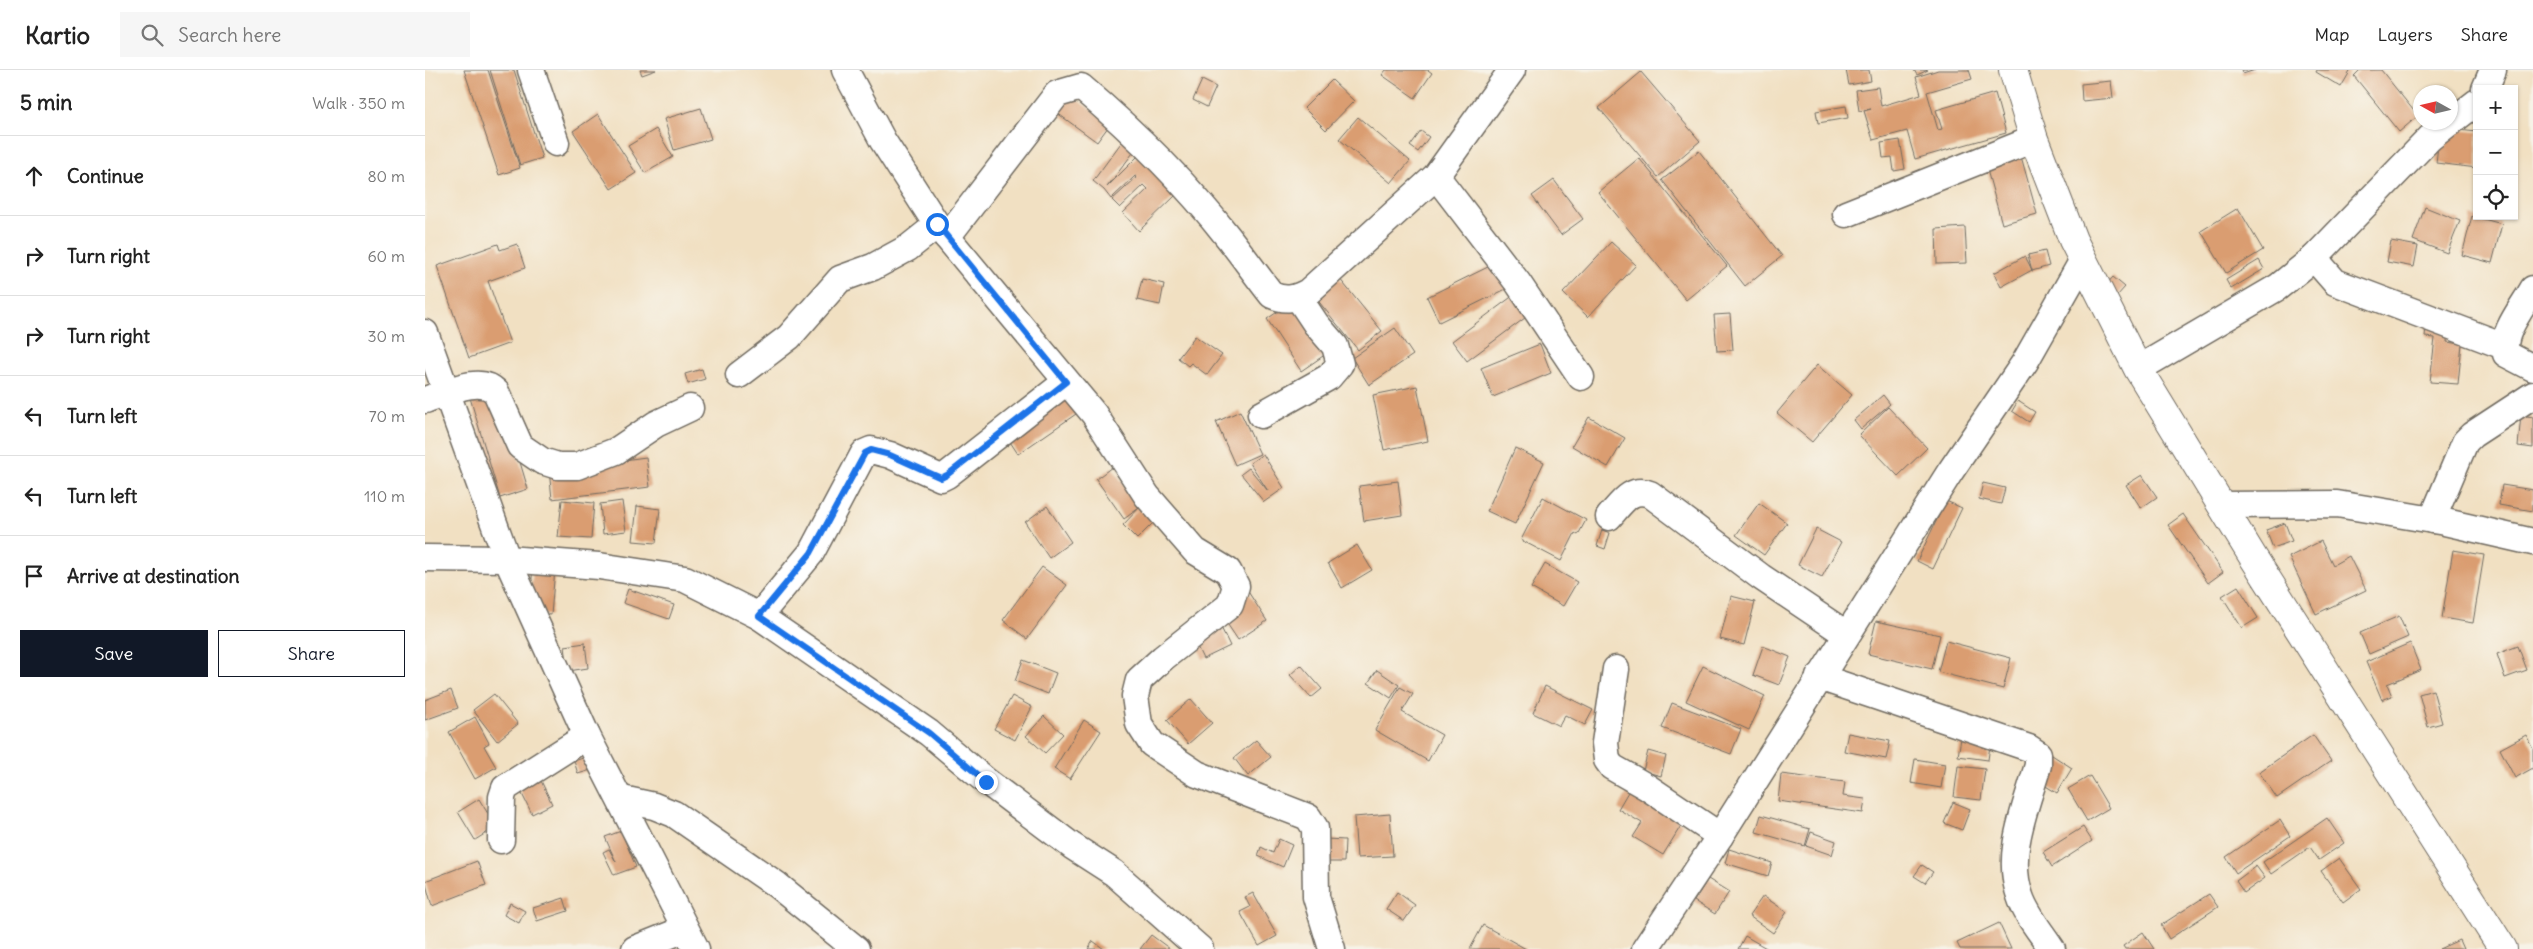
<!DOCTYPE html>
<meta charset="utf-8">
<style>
body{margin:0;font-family:Delius,sans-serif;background:#f6f6f6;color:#222}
.controls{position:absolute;right:15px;top:15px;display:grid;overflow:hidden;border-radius:0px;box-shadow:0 1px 4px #0004}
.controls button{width:45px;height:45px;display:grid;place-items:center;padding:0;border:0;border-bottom:1px solid #e0e0e0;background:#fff;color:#222;font:25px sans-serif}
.compass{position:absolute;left:1988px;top:15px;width:45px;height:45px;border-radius:50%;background:#fff;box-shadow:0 1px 4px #0004;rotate:278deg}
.stop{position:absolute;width:15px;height:15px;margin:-11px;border:4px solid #1a73e8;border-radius:50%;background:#fff}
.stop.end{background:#1a73e8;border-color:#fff;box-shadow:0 1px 5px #0008}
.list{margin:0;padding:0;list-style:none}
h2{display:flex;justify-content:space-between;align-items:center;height:65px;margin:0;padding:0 20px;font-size:21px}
h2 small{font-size:16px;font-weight:400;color:#767676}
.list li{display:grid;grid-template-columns:32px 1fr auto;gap:15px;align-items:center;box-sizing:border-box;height:80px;padding:0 20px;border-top:1px solid #e0e0e0}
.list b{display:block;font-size:19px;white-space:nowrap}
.list em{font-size:16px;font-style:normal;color:#767676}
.actions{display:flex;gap:10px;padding:15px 20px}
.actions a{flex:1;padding:11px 0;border:1px solid #111827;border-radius:0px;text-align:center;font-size:18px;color:#111827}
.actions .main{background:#111827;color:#fff}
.icon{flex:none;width:28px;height:28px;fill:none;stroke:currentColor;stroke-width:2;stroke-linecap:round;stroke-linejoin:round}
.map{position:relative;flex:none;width:2108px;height:879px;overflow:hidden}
header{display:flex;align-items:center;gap:30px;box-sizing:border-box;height:70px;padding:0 25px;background:#fff;border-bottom:1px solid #e0e0e0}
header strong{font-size:24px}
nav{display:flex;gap:28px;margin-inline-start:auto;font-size:18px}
.search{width:350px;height:45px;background:#f6f6f6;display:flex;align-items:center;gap:12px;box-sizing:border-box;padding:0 18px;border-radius:0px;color:#767676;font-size:19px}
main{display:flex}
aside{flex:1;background:#fff}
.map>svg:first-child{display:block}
.building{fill:#da9d71}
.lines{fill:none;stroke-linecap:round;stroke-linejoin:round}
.minor-casing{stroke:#706a60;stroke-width:29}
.major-casing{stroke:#706a60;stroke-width:30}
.minor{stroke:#fff;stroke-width:26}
.major{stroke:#fff;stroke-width:28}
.route{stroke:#1a73e8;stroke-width:6}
</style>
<header>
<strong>Kartio</strong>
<div class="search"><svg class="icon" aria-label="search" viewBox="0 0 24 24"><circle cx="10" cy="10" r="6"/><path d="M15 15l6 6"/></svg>Search here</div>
<nav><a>Map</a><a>Layers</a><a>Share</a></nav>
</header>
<main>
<aside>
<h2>5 min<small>Walk · 350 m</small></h2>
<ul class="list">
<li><svg class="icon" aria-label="ahead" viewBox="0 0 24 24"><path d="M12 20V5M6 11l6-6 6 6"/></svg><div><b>Continue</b></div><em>80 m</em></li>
<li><svg class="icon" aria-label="right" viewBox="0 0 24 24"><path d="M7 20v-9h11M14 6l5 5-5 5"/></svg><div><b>Turn right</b></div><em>60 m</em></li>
<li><svg class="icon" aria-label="right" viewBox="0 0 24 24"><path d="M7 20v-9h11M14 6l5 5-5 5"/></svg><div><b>Turn right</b></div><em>30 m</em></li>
<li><svg class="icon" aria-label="left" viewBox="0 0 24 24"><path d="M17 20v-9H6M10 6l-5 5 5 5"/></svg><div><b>Turn left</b></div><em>70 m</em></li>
<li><svg class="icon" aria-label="left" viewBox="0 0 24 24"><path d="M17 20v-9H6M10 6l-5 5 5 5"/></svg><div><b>Turn left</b></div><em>110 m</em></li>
<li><svg class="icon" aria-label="arrive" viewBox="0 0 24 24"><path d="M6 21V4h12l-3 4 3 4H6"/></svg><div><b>Arrive at destination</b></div></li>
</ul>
<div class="actions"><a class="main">Save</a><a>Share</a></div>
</aside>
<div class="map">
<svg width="2108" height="879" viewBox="0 0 2108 879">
<rect width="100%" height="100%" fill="#f7f3e8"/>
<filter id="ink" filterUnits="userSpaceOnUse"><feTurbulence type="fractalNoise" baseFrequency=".02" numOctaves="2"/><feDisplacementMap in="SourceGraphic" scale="10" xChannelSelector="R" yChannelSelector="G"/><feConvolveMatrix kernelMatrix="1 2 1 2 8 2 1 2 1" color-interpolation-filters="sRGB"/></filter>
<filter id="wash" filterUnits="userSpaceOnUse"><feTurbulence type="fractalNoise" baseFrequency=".0096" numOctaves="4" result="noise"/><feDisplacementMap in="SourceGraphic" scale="20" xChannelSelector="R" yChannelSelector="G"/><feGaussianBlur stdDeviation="1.12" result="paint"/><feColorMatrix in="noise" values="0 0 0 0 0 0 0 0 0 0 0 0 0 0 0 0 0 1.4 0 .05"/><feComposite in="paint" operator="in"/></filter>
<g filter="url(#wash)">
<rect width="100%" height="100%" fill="#f1e0c2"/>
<g id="blocks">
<g class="building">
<path d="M 39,0 L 63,0 L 95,98 L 74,105 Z"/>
<path d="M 65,0 L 89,0 L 117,88 L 95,95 Z"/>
<path d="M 215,0 L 231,0 L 217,5 Z"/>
<path d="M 961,0 L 1003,0 L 1007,3 L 990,28 L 957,5 Z"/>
<path d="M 1421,0 L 1444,0 L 1446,11 L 1424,15 Z"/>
<path d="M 1489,0 L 1503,0 L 1492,5 Z"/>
<path d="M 1513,0 L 1544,0 L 1547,9 L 1502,22 L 1513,60 L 1517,59 L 1511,40 L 1570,23 L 1581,63 L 1490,89 L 1482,61 L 1448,70 L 1439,41 L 1446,39 L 1434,41 L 1431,20 L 1453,17 L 1456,36 L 1496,24 L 1491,7 Z"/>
<path d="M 1816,0 L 1830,0 L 1818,4 Z"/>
<path d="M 1892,0 L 1926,0 L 1916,17 L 1891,2 Z"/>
<path d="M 1935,0 L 1956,0 L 1993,46 L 1974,62 L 1929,6 Z"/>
<path d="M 1216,2 L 1275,71 L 1233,107 L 1174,38 Z"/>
<path d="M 777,10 L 791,17 L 782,37 L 768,30 Z"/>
<path d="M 907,10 L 929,31 L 901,60 L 879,38 Z"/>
<path d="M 1686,11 L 1688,28 L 1657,31 L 1656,14 Z"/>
<path d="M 640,22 L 686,53 L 672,72 L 628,40 Z"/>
<path d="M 1421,36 L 1423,48 L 1393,53 L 1391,41 Z"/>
<path d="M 276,38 L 286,69 L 249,80 L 239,49 Z"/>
<path d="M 173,44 L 211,103 L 186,119 L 148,61 Z"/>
<path d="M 933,47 L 985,91 L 966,113 L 914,69 Z"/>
<path d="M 2015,58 L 2052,62 L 2052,98 L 2011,93 Z"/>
<path d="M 231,59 L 248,87 L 220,103 L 203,76 Z"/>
<path d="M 996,61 L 1004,67 L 993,82 L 985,76 Z"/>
<path d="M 701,66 L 714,75 L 682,117 L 715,84 L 752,124 L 714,161 L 698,143 L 723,119 L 719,115 L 695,138 L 687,130 L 712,107 L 710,106 L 686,129 L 679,120 L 668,111 Z"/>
<path d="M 1475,70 L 1480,99 L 1469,101 L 1467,87 L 1458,88 L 1456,73 Z"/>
<path d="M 1594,79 L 1612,144 L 1577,154 L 1559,89 Z"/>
<path d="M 1274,81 L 1357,186 L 1320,216 L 1237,110 Z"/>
<path d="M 1214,88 L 1302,196 L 1261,230 L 1173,122 Z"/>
<path d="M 1129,110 L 1158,149 L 1136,165 L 1107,126 Z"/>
<path d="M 2000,137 L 2035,151 L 2022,183 L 1988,170 Z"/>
<path d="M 1813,138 L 1838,180 L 1801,203 L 1776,161 Z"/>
<path d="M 2047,146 L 2077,154 L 2067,193 L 2037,185 Z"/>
<path d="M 1540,157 L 1542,193 L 1512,194 L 1511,159 Z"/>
<path d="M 1966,171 L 1993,176 L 1989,197 L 1962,192 Z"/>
<path d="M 1186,172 L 1211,195 L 1163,247 L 1138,223 Z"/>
<path d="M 73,174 L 75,180 L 92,174 L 100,198 L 63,211 L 85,273 L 44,288 L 12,196 Z"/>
<path d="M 1620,181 L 1624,196 L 1607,201 L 1603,185 Z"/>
<path d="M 1600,186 L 1607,200 L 1576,217 L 1569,203 Z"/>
<path d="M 1834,190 L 1839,199 L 1806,219 L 1801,210 Z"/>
<path d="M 1071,193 L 1083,218 L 1014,252 L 1002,227 Z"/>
<path d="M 910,203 L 957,261 L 933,280 L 886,222 Z"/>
<path d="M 1688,207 L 1700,217 L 1692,226 L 1680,216 Z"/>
<path d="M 717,209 L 739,214 L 735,235 L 712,230 Z"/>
<path d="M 1089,225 L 1104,245 L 1042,291 L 1027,271 Z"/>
<path d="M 867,232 L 901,284 L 876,301 L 842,249 Z"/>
<path d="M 1305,244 L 1308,280 L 1292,281 L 1289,245 Z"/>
<path d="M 2001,255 L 2023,257 L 2022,272 L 2037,274 L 2033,314 L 2005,312 L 2010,268 L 2000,267 Z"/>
<path d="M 970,258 L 988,285 L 944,315 L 927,288 Z"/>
<path d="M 770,266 L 797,285 L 782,305 L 766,293 L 763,296 L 753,288 Z"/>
<path d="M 1115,274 L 1126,303 L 1068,327 L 1056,298 Z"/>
<path d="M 1392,295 L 1427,325 L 1387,372 L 1352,343 Z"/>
<path d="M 277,299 L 280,309 L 263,314 L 260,304 Z"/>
<path d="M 71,312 L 103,419 L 75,428 L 43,321 Z"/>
<path d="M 992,316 L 1003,371 L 959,380 L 948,325 Z"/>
<path d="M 634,318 L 651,344 L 593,384 L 576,358 Z"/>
<path d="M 1458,325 L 1465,334 L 1436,359 L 1429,350 Z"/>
<path d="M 1593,331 L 1610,342 L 1604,352 L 1587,341 Z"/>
<path d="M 1463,337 L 1502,378 L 1473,406 L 1434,365 Z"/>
<path d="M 815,341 L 835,384 L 810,395 L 791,352 Z"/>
<path d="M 2096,345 L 2108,347 L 2108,378 L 2093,376 Z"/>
<path d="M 1164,347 L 1200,368 L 1183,397 L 1147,376 Z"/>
<path d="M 1090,378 L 1119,392 L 1090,454 L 1062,441 Z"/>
<path d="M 838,384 L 859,418 L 839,432 L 816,404 L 824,398 L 843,421 L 825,393 Z"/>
<path d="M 221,387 L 225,417 L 127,429 L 124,400 Z"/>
<path d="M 687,397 L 714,438 L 699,449 L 671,409 Z"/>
<path d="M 1717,405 L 1732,427 L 1716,438 L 1701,415 Z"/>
<path d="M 973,411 L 977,445 L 939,451 L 934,416 Z"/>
<path d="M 1558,413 L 1580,418 L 1576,434 L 1554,429 Z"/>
<path d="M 2077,415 L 2108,420 L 2108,441 L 2074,435 Z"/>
<path d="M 1118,427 L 1161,450 L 1153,465 L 1150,463 L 1136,491 L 1096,470 Z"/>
<path d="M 137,430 L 169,433 L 166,469 L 133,467 Z"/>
<path d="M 197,431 L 201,461 L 178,464 L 175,434 Z"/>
<path d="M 1521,431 L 1537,438 L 1508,499 L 1492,491 Z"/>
<path d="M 1334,433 L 1362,453 L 1339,485 L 1311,465 Z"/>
<path d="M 212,436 L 235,439 L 231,473 L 208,471 Z"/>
<path d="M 622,436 L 646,472 L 624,488 L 600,452 Z"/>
<path d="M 716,436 L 731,450 L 712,469 L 698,455 Z"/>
<path d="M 1758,444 L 1798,502 L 1783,513 L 1743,455 Z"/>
<path d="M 1860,453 L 1867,471 L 1848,478 L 1841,460 Z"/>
<path d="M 1391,459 L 1416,472 L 1397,507 L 1373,495 Z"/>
<path d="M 1177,460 L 1185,463 L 1180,479 L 1172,476 Z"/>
<path d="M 1896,471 L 1908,495 L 1924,486 L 1941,520 L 1891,544 L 1864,487 Z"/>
<path d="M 932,475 L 947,500 L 917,518 L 903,493 Z"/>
<path d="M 2028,480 L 2059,485 L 2048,553 L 2017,548 Z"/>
<path d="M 1120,494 L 1152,512 L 1138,536 L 1106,518 Z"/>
<path d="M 108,497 L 130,499 L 126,545 L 104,542 Z"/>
<path d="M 617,497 L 642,515 L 602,569 L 578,550 Z"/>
<path d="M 1813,516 L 1833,548 L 1817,558 L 1797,526 Z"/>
<path d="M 203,519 L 249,535 L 244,549 L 198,533 Z"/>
<path d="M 822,520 L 842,551 L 813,570 L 793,540 Z"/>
<path d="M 1306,526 L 1330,532 L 1319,575 L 1295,569 Z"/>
<path d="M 1974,546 L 1983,567 L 1944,584 L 1935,563 Z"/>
<path d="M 792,549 L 805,576 L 778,589 L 765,562 Z"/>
<path d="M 1451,551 L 1515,565 L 1507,599 L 1443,584 Z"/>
<path d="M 1521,571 L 1586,588 L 1578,619 L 1513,602 Z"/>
<path d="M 160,573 L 163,598 L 143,601 L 140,576 Z"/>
<path d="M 1985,573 L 1996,600 L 1962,614 L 1967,626 L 1957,630 L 1941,592 Z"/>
<path d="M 1338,576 L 1365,587 L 1354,615 L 1328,605 Z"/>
<path d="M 2093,576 L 2102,600 L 2080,608 L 2072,584 Z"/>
<path d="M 598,590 L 631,603 L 623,624 L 590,611 Z"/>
<path d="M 876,595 L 897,619 L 886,628 L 865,605 Z"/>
<path d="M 1278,596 L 1340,626 L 1324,660 L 1261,631 Z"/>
<path d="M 952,600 L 974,615 L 966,628 L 943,613 Z"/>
<path d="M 1120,616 L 1168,640 L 1160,655 L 1140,645 L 1134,656 L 1108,643 Z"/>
<path d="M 975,617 L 988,624 L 977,642 L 1017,665 L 1003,691 L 950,660 Z"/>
<path d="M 26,620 L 33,638 L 0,650 L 0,630 Z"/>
<path d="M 2008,620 L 2017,653 L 2003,657 L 1994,624 Z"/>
<path d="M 69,624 L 93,654 L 72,671 L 48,640 Z"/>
<path d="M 587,626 L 607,637 L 590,670 L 569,659 Z"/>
<path d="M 766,629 L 787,653 L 763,674 L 742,650 Z"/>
<path d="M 1247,633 L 1316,659 L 1306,684 L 1237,658 Z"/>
<path d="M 619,646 L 638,664 L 620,683 L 601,666 Z"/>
<path d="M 50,647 L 64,673 L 59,676 L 71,697 L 50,709 L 24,662 Z"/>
<path d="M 659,650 L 676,661 L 645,709 L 629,699 Z"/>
<path d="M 1538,656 L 1567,661 L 1563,690 L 1533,686 Z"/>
<path d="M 1423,663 L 1465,671 L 1461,689 L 1419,681 Z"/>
<path d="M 1888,665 L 1906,691 L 1852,728 L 1834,702 Z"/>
<path d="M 2101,665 L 2108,678 L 2108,698 L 2090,708 L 2075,679 Z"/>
<path d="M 831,670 L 846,687 L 823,706 L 809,688 Z"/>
<path d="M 1223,681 L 1241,686 L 1236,706 L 1218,701 Z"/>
<path d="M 1627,685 L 1647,698 L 1632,723 L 1611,710 Z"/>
<path d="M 161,687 L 166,700 L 153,704 L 149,691 Z"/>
<path d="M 1490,689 L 1520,694 L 1516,718 L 1486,713 Z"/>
<path d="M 109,696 L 127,734 L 107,744 L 88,706 Z"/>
<path d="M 1533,696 L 1560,699 L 1556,730 L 1529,727 Z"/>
<path d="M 1356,704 L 1420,712 L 1418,726 L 1440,729 L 1438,743 L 1353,731 Z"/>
<path d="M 1665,706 L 1684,738 L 1662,751 L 1643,719 Z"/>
<path d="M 1207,715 L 1257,754 L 1238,785 L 1208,767 L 1217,753 L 1193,739 Z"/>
<path d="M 54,729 L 71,757 L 50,770 L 33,742 Z"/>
<path d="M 1528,732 L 1545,739 L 1537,760 L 1519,753 Z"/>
<path d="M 965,744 L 968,786 L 932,788 L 929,747 Z"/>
<path d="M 1336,745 L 1385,759 L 1380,776 L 1331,762 Z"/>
<path d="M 1902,748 L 1919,773 L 1894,790 L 1885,777 L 1846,804 L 1838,792 Z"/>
<path d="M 1855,750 L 1865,766 L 1811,803 L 1801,787 Z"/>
<path d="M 1658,757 L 1667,771 L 1627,797 L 1618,782 Z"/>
<path d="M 196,761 L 211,797 L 189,805 L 178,782 L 184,779 L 191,792 L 180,767 Z"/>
<path d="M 1386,762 L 1411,771 L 1407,785 L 1381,776 Z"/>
<path d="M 854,769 L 867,775 L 858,797 L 833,786 L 836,777 L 848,783 Z"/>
<path d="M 901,769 L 920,770 L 919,792 L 901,792 Z"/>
<path d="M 1304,779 L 1347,793 L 1343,806 L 1300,793 Z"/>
<path d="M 1914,788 L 1936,819 L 1918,832 L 1896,801 Z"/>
<path d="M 52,791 L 61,815 L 7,836 L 0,811 Z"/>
<path d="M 1497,795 L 1508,802 L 1500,813 L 1489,806 Z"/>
<path d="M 1831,796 L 1840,808 L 1819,823 L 1811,811 Z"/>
<path d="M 1283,809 L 1304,822 L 1290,844 L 1269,831 Z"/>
<path d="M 972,822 L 990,835 L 979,851 L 961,839 Z"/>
<path d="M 828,823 L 852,866 L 834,876 L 815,842 L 825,837 L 820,827 Z"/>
<path d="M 1784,824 L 1793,837 L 1744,869 L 1736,855 Z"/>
<path d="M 1338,826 L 1362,842 L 1348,863 L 1324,846 Z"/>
<path d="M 139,828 L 143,841 L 112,851 L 108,838 Z"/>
<path d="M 85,833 L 100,841 L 94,853 L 79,845 Z"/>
<path d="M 1574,853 L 1586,879 L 1535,879 L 1532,873 Z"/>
<path d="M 1058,855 L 1101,879 L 1045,879 Z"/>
<path d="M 1718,862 L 1729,879 L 1700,879 L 1698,876 Z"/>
<path d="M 726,865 L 745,879 L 715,879 Z"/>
<path d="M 1320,866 L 1343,879 L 1313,879 Z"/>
<path d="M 2034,870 L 2038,879 L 2014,879 Z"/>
<path d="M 668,871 L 679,879 L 663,879 Z"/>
</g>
</g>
</g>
<g filter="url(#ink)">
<use href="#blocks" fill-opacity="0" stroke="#706a60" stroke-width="1"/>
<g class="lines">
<g class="minor-casing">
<g id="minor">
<path d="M 106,0 L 131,73"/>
<path d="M 420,0 L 458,71 L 512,155 L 669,344 L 722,426 L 770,481 L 803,501 L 811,516 L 805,535 L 738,588 L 714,610 L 710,626 L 714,654 L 727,674 L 772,704 L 883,747 L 890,758 L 891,827 L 907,879"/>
<path d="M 2060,19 L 2068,0"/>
<path d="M 2026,52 L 2052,32"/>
<path d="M 1011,106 L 1093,213 L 1156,307"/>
<path d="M 1421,144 L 1609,69"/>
<path d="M 522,167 L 632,24 L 656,17 C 709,62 760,112 803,167 C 818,186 832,206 847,225 C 860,231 870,229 883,222 L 1011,106 L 1087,0"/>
<path d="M 1889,188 L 1910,212 L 2079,276"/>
<path d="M 2108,219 C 2098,237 2075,264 2081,284 L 2108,298"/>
<path d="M 0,263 L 82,489 L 162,666 L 271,879"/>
<path d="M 1713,299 L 1853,217 L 1889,188 L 2005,68 L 2025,52"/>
<path d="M 314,305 L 364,267 L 415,209 L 448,197 L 483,178 L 512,155"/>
<path d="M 0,330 C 19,324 55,304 71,322 L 95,376 L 117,391 L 133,396 L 152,396 L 191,381 L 231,354 L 265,338"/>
<path d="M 836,345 L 904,307 L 915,294 L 910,276 L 891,254 L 873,227"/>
<path d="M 1798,435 L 1912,434 L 2020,452 L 2108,472"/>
<path d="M 1184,447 C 1196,434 1206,416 1225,424 L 1336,507 L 1421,564"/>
<path d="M 2007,450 L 2040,372 L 2047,365 L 2108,325"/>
<path d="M 0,488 L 82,489 L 174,496 L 260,509 L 334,546 L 504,663 L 561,711 L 647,776 L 689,803 L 775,879"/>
<path d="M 334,546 L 386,483 L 439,383 L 446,380 L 465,385 L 516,408 L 522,405 L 641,312"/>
<path d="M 1191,599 L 1180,673 L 1182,690 L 1187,697 L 1222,717 L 1295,766"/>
<path d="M 1394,607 L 1604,678 L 1613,684 L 1613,695 C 1601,738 1580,783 1595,826 C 1601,845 1616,862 1627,879"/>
<path d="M 197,729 L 229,736 L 249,744 L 352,815 L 431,879"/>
<path d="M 76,770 L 77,727 L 80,718 L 162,666"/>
<path d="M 210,879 L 260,859"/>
<path d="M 1220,879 L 1295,766 L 1525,402 L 1600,292 L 1658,190"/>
</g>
</g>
<g class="major-casing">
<path id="major" d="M 1588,0 L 1609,69 L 1648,170 L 1713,299 L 1828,487 L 2078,879"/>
</g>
<use href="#minor" class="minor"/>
<use href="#major" class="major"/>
</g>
</g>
<g class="lines" filter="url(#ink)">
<path class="route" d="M 512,154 L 641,312 L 522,405 L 516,408 L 465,385 L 446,380 L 440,383 L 386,483 L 334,546 L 504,663 L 561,712"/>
</g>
</svg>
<div class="controls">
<button>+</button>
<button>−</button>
<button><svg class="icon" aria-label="locate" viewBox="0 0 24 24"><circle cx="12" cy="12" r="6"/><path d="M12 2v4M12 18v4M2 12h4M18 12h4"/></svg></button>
</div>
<svg class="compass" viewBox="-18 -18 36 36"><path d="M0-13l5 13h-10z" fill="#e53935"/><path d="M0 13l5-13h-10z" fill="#767676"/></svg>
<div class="stop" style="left:512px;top:154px"></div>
<div class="stop end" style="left:561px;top:712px"></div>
</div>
</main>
